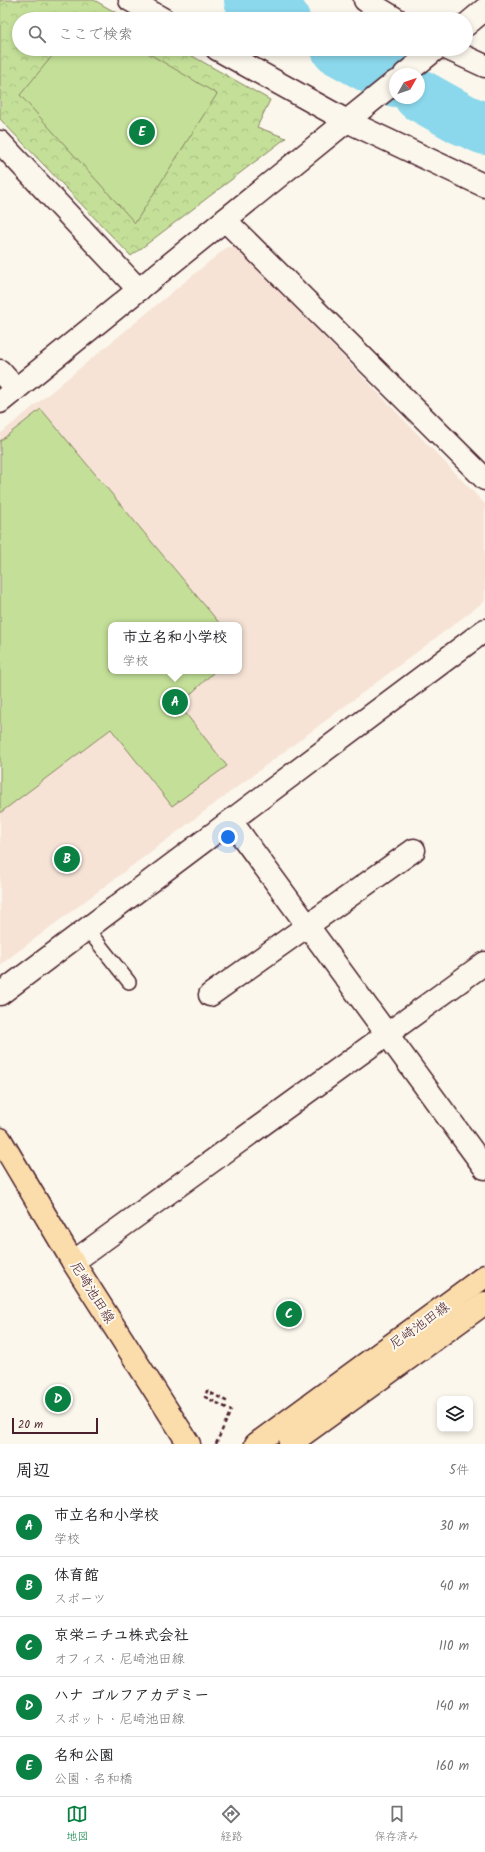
<!DOCTYPE html>
<html lang="ja">
<meta charset="utf-8">
<style>
body{margin:0;font-family:Kalam,"Klee One",sans-serif;background:#f6f6f6;color:#202124}
.controls{position:absolute;right:12px;bottom:12px;display:grid;overflow:hidden;border-radius:8px;box-shadow:0 2px 6px #0003}
.controls button{width:36px;height:36px;display:grid;place-items:center;padding:0;border:0;border-bottom:1px solid #e0e0e0;background:#fff;color:#202124;font:20px sans-serif}
.compass{position:absolute;left:389px;top:68px;width:36px;height:36px;border-radius:50%;background:#fff;box-shadow:0 2px 6px #0003;rotate:50deg}
.scale{position:absolute;left:12px;bottom:10px;width:86px;box-sizing:border-box;padding-left:4px;border:2px solid #4a1f2b;border-top:0;font-size:11px;line-height:14px;white-space:nowrap;color:#4a1f2b;-webkit-text-stroke:3px #fbf7ec;paint-order:stroke}
.you{position:absolute;left:228px;top:837px;width:14px;height:14px;margin:-10px;border:3px solid #fff;border-radius:50%;background:#1a73e8;box-shadow:0 0 0 6px #1a73e833}
.badge{display:grid;place-items:center;width:26px;height:26px;border-radius:50%;background:#0b8043;color:#fff;font-size:13px;font-weight:700}
.pin{position:absolute;translate:-50% -50%;border:2px solid #fff;box-shadow:0 1px 4px #0006}
.popup{position:absolute;left:108px;top:622px;width:134px;height:52px;box-sizing:border-box;display:grid;place-content:center;border-radius:8px;background:#fff;filter:drop-shadow(0 1px 3px #0005);font-size:13px;white-space:nowrap;color:#757577}
.popup b{font-size:15px;color:#202124}
.popup::after{content:'';position:absolute;left:50%;top:100%;margin-left:-8px;border:8px solid transparent;border-top-color:#fff}
.list{margin:0;padding:0;list-style:none}
h2{display:flex;justify-content:space-between;align-items:center;height:52px;margin:0;padding:0 16px;font-size:17px}
h2 small{font-size:13px;font-weight:400;color:#757577}
.list li{display:grid;grid-template-columns:26px 1fr auto;gap:12px;align-items:center;box-sizing:border-box;height:60px;padding:0 16px;border-top:1px solid #e0e0e0}
.list b{display:block;font-size:15px;white-space:nowrap}
.list p{margin:0;font-size:13px;white-space:nowrap;color:#757577}
.list em{font-size:13px;font-style:normal;color:#757577}
.icon{flex:none;width:22px;height:22px;fill:none;stroke:currentColor;stroke-width:2;stroke-linecap:round;stroke-linejoin:round}
.map{position:relative;flex:none;width:485px;height:1444px;overflow:hidden}
.search{position:absolute;background:#fff;box-shadow:0 2px 6px #0003;left:12px;right:12px;top:12px;height:44px;display:flex;align-items:center;gap:10px;box-sizing:border-box;padding:0 14px;border-radius:22px;color:#757577;font-size:15px}
.sheet{height:352px;background:#fff}
nav{display:flex;justify-content:space-around;align-items:center;box-sizing:border-box;height:56px;border-top:1px solid #e0e0e0;background:#fff;font-size:11px;color:#757577}
nav a{display:grid;justify-items:center;gap:2px}
nav .on{color:#0b8043}
.map>svg:first-child{display:block}
.built{fill:#f6e3d6;fill-rule:evenodd}
.park{fill:url(#park-crowns);stroke:#878062}
.pitch{fill:#c4e098;stroke:#878062}
.lines{fill:none;stroke-linecap:round;stroke-linejoin:round}
.stream{stroke:#718d9e;stroke-width:9}
.river{stroke:#8bd7eb;stroke-width:52}
.service-casing{stroke:#4a1f2b;stroke-width:16}
.minor-casing{stroke:#4a1f2b;stroke-width:25}
.tertiary-casing{stroke:#4a1f2b;stroke-width:25}
.primary-casing{stroke:#4a1f2b;stroke-width:25}
.path{stroke:#4a1f2b;stroke-width:2.5;stroke-dasharray:4 3;stroke-linecap:butt}
.service{stroke:#fbf7ec;stroke-width:13}
.minor{stroke:#fbf7ec;stroke-width:22}
.tertiary{stroke:#fbf7ec;stroke-width:22}
.primary{stroke:#fbddab;stroke-width:22}
.labels{text-anchor:middle;stroke-width:4;stroke-linejoin:round;paint-order:stroke}
.street-label{font-size:14px;fill:#4a1f2b;stroke:#fbf7ec}
</style>
<div class="map">
<svg width="485" height="1444" viewBox="0 0 485 1444">
<defs>
<pattern id="park-crowns" width="20" height="18" patternUnits="userSpaceOnUse"><rect width="20" height="18" fill="#c4e098"/><path d="M2 6a3 3 0 1 1 6 0M12 15a3 3 0 1 1 6 0" fill="none" stroke="#aac083"/></pattern>
</defs>
<rect width="100%" height="100%" fill="#fbf7ec"/>
<filter id="ink" filterUnits="userSpaceOnUse"><feTurbulence type="fractalNoise" baseFrequency=".025" numOctaves="2"/><feDisplacementMap in="SourceGraphic" scale="8" xChannelSelector="R" yChannelSelector="G"/><feConvolveMatrix kernelMatrix="1 2 1 2 8 2 1 2 1" color-interpolation-filters="sRGB"/></filter>
<g filter="url(#ink)">
<path class="built" d="M 227,247 L 238,247 L 485,504 L 485,601 L 0,965 L 0,434 ZM 111,625 L 239,625 L 239,671 L 111,671 Z"/>
<path class="park" d="M 0,0 L 94,0 L 127,19 L 19,19 L 19,49 L 180,49 L 270,100 L 257,127 L 286,138 L 131,256 L 0,119 Z"/>
<g class="pitch">
<path d="M 58,49 L 141,49 L 217,94 L 135,223 L 20,95 Z"/>
<path d="M 41,409 L 221,625 L 111,625 L 111,671 L 215,671 L 179,705 L 227,766 L 172,806 L 111,729 L 0,813 L 0,441 Z"/>
</g>
<g class="lines">
<path class="stream" d="M 256,4 L 260,0"/>
<g class="river">
<path d="M 250,0 L 284,19"/>
<path d="M 337,49 L 395,81"/>
<path d="M 419,95 L 462,119 L 485,129"/>
</g>
<g class="service-casing">
<path id="service" d="M 87,929 L 129,982"/>
</g>
<g class="minor-casing">
<g id="minor">
<path d="M 130,0 L 163,19"/>
<path d="M 365,0 L 396,19"/>
<path d="M 217,49 L 347,121 L 485,186"/>
<path d="M 448,49 L 485,66"/>
<path d="M 0,142 L 139,290"/>
<path d="M 225,220 L 485,479"/>
<path d="M 0,371 L 16,389"/>
<path d="M 231,821 L 485,1168"/>
<path d="M 0,994 L 485,630"/>
<path d="M 210,995 L 414,850"/>
<path d="M 73,1262 L 485,963"/>
</g>
</g>
<g class="tertiary-casing">
<g id="tertiary">
<path d="M 466,25 L 485,9"/>
<path d="M 405,74 L 436,49"/>
<path d="M 0,402 L 395,82"/>
</g>
</g>
<g class="primary-casing">
<g id="primary">
<path d="M 0,1139 L 73,1262 L 189,1444"/>
<path d="M 256,1444 L 485,1276"/>
<path d="M 290,1444 L 485,1303"/>
</g>
</g>
<path class="path" d="M 216,1444 L 231,1410 L 205,1397 L 207,1391 L 228,1402"/>
<use href="#service" class="service"/>
<use href="#minor" class="minor"/>
<use href="#tertiary" class="tertiary"/>
<use href="#primary" class="primary"/>
</g>
</g>
<g class="labels">
<g class="street-label">
<text transform="translate(93 1292) rotate(58)" y="5">尼崎池田線</text>
<text transform="translate(419 1325) rotate(-36)" y="5">尼崎池田線</text>
</g>
</g>
</svg>
<div class="controls">
<button><svg class="icon" aria-label="layers" viewBox="0 0 24 24"><path d="M12 4l9 5-9 5-9-5zM3 14l9 5 9-5"/></svg></button>
</div>
<svg class="compass" viewBox="-18 -18 36 36"><path d="M0-13l5 13h-10z" fill="#e53935"/><path d="M0 13l5-13h-10z" fill="#757577"/></svg>
<div class="scale">20 m</div>
<div class="you"></div>
<div class="pin badge" style="left:175px;top:702px">A</div>
<div class="popup"><b>市立名和小学校</b>学校</div>
<div class="pin badge" style="left:67px;top:859px">B</div>
<div class="pin badge" style="left:289px;top:1314px">C</div>
<div class="pin badge" style="left:58px;top:1399px">D</div>
<div class="pin badge" style="left:142px;top:132px">E</div>
<div class="search"><svg class="icon" aria-label="search" viewBox="0 0 24 24"><circle cx="10" cy="10" r="6"/><path d="M15 15l6 6"/></svg>ここで検索</div>
</div>
<section class="sheet">
<h2>周辺<small>5件</small></h2>
<ul class="list">
<li><span class="badge">A</span><div><b>市立名和小学校</b><p>学校</p></div><em>30 m</em></li>
<li><span class="badge">B</span><div><b>体育館</b><p>スポーツ</p></div><em>40 m</em></li>
<li><span class="badge">C</span><div><b>京栄ニチユ株式会社</b><p>オフィス · 尼崎池田線</p></div><em>110 m</em></li>
<li><span class="badge">D</span><div><b>ハナ ゴルフアカデミー</b><p>スポット · 尼崎池田線</p></div><em>140 m</em></li>
<li><span class="badge">E</span><div><b>名和公園</b><p>公園 · 名和橋</p></div><em>160 m</em></li>
</ul>
</section>
<nav>
<a class="on"><svg class="icon" aria-label="map" viewBox="0 0 24 24"><path d="M3 6l6-2 6 2 6-2v14l-6 2-6-2-6 2zM9 4v14M15 6v14"/></svg>地図</a>
<a><svg class="icon" aria-label="directions" viewBox="0 0 24 24"><path d="M12 3l9 9-9 9-9-9zM9 14v-3h6M13 9l2 2-2 2"/></svg>経路</a>
<a><svg class="icon" aria-label="saved" viewBox="0 0 24 24"><path d="M7 4h10v16l-5-4-5 4z"/></svg>保存済み</a>
</nav>
